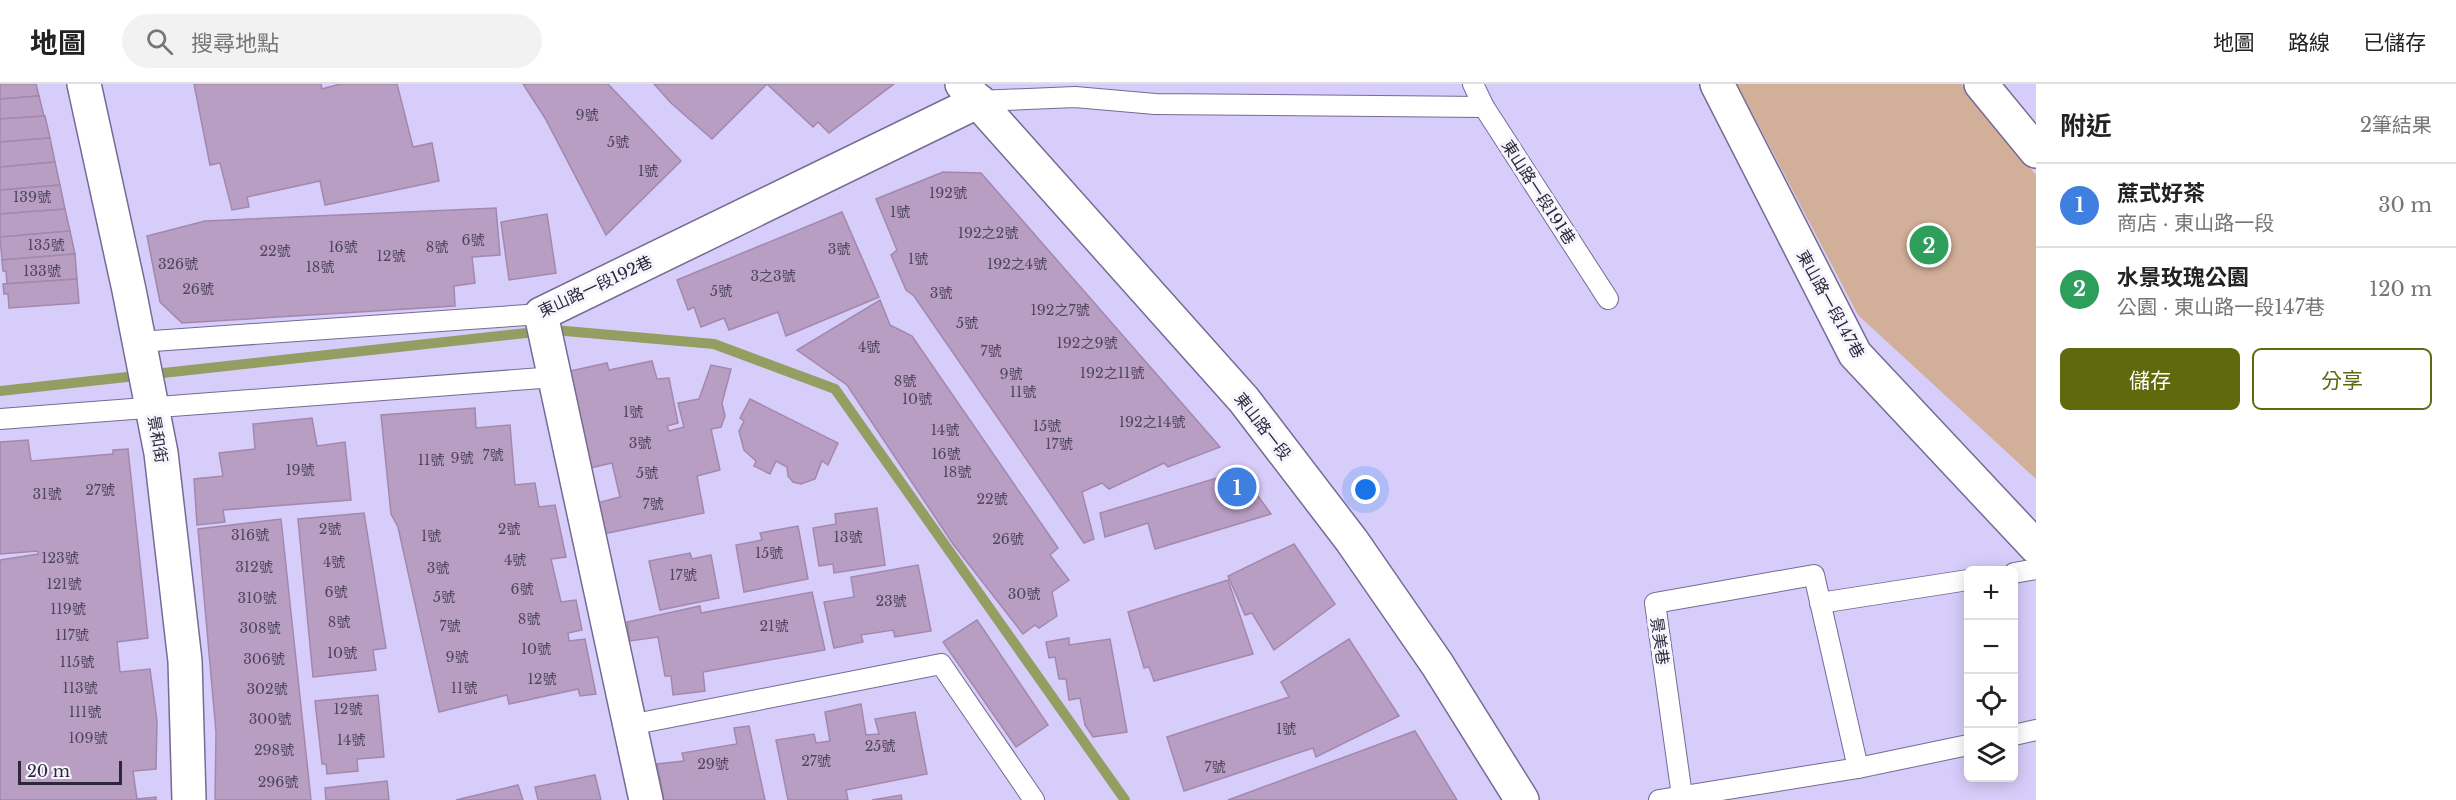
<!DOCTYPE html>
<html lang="zh-TW">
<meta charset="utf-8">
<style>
body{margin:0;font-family:"Libre Baskerville","Noto Sans TC",serif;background:#f2f2f2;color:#222}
.controls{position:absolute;right:18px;bottom:18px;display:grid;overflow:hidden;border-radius:9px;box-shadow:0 3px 15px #0003}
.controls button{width:54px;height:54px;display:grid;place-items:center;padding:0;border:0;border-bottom:2px solid #e0e0e0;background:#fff;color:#222;font:30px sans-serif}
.scale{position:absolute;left:18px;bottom:15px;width:104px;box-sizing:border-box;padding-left:6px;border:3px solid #2c2839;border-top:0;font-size:16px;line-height:21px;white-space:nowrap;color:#2c2839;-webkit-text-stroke:4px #f6f4fd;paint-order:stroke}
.you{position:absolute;left:1366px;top:406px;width:21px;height:21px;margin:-15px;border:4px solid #fff;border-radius:50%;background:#1a73e8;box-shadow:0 0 0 9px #1a73e833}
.badge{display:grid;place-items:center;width:39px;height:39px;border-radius:50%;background:#60690d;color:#fff;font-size:20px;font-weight:700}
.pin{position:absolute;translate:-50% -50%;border:3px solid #fff;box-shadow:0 2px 6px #0006}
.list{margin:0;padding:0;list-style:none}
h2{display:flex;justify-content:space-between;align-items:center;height:78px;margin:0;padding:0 24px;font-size:26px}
h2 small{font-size:20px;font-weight:400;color:#767676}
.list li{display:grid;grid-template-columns:39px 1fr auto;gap:18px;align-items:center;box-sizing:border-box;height:84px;padding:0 24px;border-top:2px solid #e0e0e0}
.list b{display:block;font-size:22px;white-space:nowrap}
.list p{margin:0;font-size:20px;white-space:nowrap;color:#767676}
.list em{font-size:20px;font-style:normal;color:#767676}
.actions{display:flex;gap:12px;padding:18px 24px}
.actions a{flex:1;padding:14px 0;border:2px solid #60690d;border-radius:9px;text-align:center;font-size:21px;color:#60690d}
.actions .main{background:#60690d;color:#fff}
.icon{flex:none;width:33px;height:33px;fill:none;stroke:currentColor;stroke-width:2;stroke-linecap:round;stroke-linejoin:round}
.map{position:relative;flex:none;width:2036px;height:716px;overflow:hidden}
header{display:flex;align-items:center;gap:36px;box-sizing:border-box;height:84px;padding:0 30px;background:#fff;border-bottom:2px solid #e0e0e0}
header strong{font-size:28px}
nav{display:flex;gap:33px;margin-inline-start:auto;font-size:21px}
.search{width:420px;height:54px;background:#f2f2f2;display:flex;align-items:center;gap:15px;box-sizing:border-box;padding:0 21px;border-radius:33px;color:#767676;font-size:22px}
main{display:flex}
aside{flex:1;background:#fff}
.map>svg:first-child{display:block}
.green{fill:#d1af98}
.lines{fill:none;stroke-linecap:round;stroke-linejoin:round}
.stream{stroke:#949d62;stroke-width:10}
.building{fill:#b99ec4;stroke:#a288ad;stroke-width:1.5}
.lane-casing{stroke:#756b93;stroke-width:22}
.street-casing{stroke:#756b93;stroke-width:36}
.secondary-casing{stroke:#756b93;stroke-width:36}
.lane{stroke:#fff;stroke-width:20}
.street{stroke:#fff;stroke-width:33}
.secondary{stroke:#fff;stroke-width:33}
.labels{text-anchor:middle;stroke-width:6;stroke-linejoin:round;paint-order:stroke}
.number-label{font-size:14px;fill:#4f465c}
.street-label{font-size:16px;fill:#2c2839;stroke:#f6f4fd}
</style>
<header>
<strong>地圖</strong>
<div class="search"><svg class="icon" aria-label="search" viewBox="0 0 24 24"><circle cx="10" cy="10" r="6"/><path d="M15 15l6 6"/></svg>搜尋地點</div>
<nav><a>地圖</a><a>路線</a><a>已儲存</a></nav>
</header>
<main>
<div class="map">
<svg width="2036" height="716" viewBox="0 0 2036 716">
<rect width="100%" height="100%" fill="#d7cdfa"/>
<path class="green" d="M 1737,0 L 1961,0 L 2036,91 L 2036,395 L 1858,231 Z"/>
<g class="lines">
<path class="stream" d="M 0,307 L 554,246 L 714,260 L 835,305 L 1125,716"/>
</g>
<g class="building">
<path d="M 0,0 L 36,0 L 39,12 L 0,15 Z"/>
<path d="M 194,0 L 321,0 L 322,5 L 340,0 L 397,0 L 413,63 L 432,59 L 439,97 L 325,121 L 320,97 L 247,113 L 249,123 L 232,126 L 220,79 L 210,81 Z"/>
<path d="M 523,0 L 608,0 L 681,77 L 606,151 L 545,34 Z"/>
<path d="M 654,0 L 767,0 L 712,55 L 671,19 Z"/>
<path d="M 767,0 L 894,0 L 829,49 L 818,38 L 813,43 Z"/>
<path d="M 39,12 L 44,32 L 0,35 L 0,15 Z"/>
<path d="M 45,32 L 50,54 L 0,58 L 0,35 Z"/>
<path d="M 50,54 L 55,78 L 0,83 L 0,58 Z"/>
<path d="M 55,78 L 60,101 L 0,106 L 0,83 Z"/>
<path d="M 943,88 L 981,89 L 1220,363 L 1168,383 L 1164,379 L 1109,405 L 1102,399 L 1082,408 L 1094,455 L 1084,459 L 914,212 L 906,206 L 891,171 L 897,166 L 876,115 Z"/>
<path d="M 60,101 L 65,125 L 0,130 L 0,106 Z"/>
<path d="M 496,124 L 500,171 L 472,173 L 475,199 L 454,202 L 455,222 L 182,239 L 160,218 L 147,152 L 205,137 Z"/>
<path d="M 65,125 L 70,147 L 0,153 L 0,130 Z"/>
<path d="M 842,128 L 879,213 L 786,252 L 778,228 L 729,246 L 724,234 L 701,243 L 694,223 L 688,226 L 677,196 Z"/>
<path d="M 547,130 L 556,189 L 509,196 L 501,138 Z"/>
<path d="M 70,147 L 75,170 L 2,176 L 0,153 Z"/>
<path d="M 75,170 L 77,195 L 7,200 L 6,187 L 3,187 L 2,176 Z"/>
<path d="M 77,195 L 79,219 L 9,224 L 8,210 L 4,210 L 3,200 Z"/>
<path d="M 880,216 L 890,241 L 912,252 L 1058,464 L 1050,471 L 1069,496 L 1052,508 L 1057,532 L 1039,544 L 1035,541 L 1023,550 L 953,460 L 847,301 L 797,266 Z"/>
<path d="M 652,277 L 657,295 L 669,294 L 678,339 L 667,342 L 669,347 L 684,343 L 678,319 L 699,315 L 711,281 L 731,285 L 722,319 L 725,332 L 721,343 L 711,345 L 720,386 L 697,392 L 704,429 L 603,450 L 597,419 L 620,413 L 612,379 L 590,384 L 570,287 L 607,279 L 609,286 Z"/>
<path d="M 750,315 L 838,359 L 828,381 L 822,377 L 815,395 L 801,400 L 793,398 L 788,392 L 787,383 L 776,377 L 770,390 L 754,382 L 756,377 L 744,366 L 739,347 L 744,337 L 740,334 Z"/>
<path d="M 475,324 L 476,344 L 510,341 L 515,401 L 535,399 L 539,423 L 555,421 L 566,473 L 551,475 L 561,518 L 576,516 L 582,546 L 568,549 L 569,557 L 585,555 L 596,610 L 580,612 L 578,605 L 509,620 L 507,611 L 439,628 L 398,443 L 391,430 L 381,331 Z"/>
<path d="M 312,334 L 317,362 L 345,358 L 351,416 L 223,426 L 225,438 L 197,441 L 194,395 L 223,392 L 219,369 L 255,365 L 253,340 Z"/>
<path d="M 28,356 L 31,377 L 113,370 L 113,366 L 128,365 L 148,554 L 117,558 L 120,588 L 150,585 L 157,637 L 156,685 L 133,687 L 137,715 L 156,713 L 156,716 L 0,716 L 0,476 L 38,470 L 38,467 L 0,470 L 0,358 Z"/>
<path d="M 1240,387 L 1271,430 L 1155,465 L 1148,439 L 1105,453 L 1100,429 Z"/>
<path d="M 877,424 L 885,481 L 834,489 L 833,480 L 819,482 L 813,444 L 836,440 L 835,430 Z"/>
<path d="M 364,429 L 386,564 L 373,566 L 376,586 L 313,593 L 298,435 Z"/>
<path d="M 281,435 L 311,716 L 215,716 L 216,648 L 198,445 Z"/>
<path d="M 798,442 L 808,495 L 744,508 L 736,461 L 762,456 L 760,449 Z"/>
<path d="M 1294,460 L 1335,520 L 1274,566 L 1252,529 L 1245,531 L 1228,492 Z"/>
<path d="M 690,469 L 692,475 L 711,471 L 719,514 L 660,526 L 649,477 Z"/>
<path d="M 918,481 L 931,547 L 895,553 L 893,546 L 861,551 L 863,558 L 834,564 L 824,518 L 854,513 L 851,493 Z"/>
<path d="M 1228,496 L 1253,570 L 1154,597 L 1149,583 L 1144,584 L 1128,528 Z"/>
<path d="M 812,508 L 825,566 L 703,588 L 705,607 L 673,611 L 671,592 L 665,592 L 658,553 L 630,557 L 627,538 L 700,522 L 701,529 Z"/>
<path d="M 977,536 L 1048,641 L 1016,663 L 943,558 Z"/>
<path d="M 1069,554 L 1069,561 L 1110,555 L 1127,648 L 1093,653 L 1085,641 L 1080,614 L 1069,616 L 1066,595 L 1059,595 L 1055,573 L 1049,574 L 1046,558 Z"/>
<path d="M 1349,555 L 1399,632 L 1316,673 L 1313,664 L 1184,707 L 1167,653 L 1289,613 L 1281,598 Z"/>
<path d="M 378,611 L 384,673 L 357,675 L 358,687 L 327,690 L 326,680 L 322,680 L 315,617 Z"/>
<path d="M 861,620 L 866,651 L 879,650 L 875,635 L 915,628 L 927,690 L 846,706 L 848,716 L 788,716 L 776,656 L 814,650 L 816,659 L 830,657 L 825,628 Z"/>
<path d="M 749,642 L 765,716 L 664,716 L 657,680 L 684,677 L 682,669 L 737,660 L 734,644 Z"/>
<path d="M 1415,647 L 1457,716 L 1228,716 Z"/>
<path d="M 595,691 L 601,716 L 538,716 L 535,703 Z"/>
<path d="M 387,697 L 389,716 L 326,716 L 325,704 Z"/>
<path d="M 518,701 L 523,716 L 456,716 Z"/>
<path d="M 901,711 L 902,716 L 872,716 Z"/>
</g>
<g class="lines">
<g class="lane-casing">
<g id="lane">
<path d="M 1473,0 L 1484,23 L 1608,215"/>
<path d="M 979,9 L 979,17 L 1075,13 L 1155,20 L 1484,23"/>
<path d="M 139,258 L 541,230"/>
<path d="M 0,335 L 555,293"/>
<path d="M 2014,489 L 2036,485"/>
<path d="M 1820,519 L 1968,496"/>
<path d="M 630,641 L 941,580 L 1034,716"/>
<path d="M 2014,651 L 2036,646"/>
<path d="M 1682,712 L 1655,519 L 1814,491 L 1858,684"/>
<path d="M 1659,716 L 1858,684 L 1968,661"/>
</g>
</g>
<g class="street-casing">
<g id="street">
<path d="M 84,0 L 129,206 L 161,369 L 185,577 L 189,716"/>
<path d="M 1717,0 L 1855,270 L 2036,463"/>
<path d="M 1981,0 L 2036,67"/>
<path d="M 646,716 L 541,230 L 979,17"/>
</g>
</g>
<g class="secondary-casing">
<path id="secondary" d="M 962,0 L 1244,316 L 1352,457 L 1437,580 L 1522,716"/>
</g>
<use href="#lane" class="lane"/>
<use href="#street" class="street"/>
<use href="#secondary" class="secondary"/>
</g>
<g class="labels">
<g class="number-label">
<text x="587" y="36">9號</text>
<text x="618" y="63">5號</text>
<text x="648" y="92">1號</text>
<text x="948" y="114">192號</text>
<text x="32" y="118">139號</text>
<text x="900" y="133">1號</text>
<text x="988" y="154">192之2號</text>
<text x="473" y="161">6號</text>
<text x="46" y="166">135號</text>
<text x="343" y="168">16號</text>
<text x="437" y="168">8號</text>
<text x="839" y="170">3號</text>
<text x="275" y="172">22號</text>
<text x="391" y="177">12號</text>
<text x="918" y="180">1號</text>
<text x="178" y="185">326號</text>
<text x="1017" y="185">192之4號</text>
<text x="320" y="188">18號</text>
<text x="42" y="192">133號</text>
<text x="773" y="197">3之3號</text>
<text x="198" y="210">26號</text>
<text x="721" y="212">5號</text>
<text x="941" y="214">3號</text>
<text x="1060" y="231">192之7號</text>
<text x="967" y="244">5號</text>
<text x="1087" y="264">192之9號</text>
<text x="869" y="268">4號</text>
<text x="991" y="272">7號</text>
<text x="1112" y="294">192之11號</text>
<text x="1011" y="295">9號</text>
<text x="905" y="302">8號</text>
<text x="1023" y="313">11號</text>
<text x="917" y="320">10號</text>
<text x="633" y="333">1號</text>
<text x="1152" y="343">192之14號</text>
<text x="1047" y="347">15號</text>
<text x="945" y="351">14號</text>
<text x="640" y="364">3號</text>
<text x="1059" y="365">17號</text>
<text x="946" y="375">16號</text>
<text x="493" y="376">7號</text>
<text x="462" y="379">9號</text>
<text x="431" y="381">11號</text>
<text x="300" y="391">19號</text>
<text x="957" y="393">18號</text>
<text x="647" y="394">5號</text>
<text x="100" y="411">27號</text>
<text x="47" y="415">31號</text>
<text x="992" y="420">22號</text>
<text x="653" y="425">7號</text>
<text x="330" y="450">2號</text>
<text x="509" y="450">2號</text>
<text x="250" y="456">316號</text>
<text x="431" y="457">1號</text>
<text x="848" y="458">13號</text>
<text x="1008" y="460">26號</text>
<text x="769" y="474">15號</text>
<text x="60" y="479">123號</text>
<text x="515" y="481">4號</text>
<text x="334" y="483">4號</text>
<text x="254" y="488">312號</text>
<text x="438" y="489">3號</text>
<text x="683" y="496">17號</text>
<text x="64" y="505">121號</text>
<text x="522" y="510">6號</text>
<text x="336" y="513">6號</text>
<text x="1024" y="515">30號</text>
<text x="444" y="518">5號</text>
<text x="257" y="519">310號</text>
<text x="891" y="522">23號</text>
<text x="68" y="530">119號</text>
<text x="529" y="540">8號</text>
<text x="339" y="543">8號</text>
<text x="450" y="547">7號</text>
<text x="774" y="547">21號</text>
<text x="260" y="549">308號</text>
<text x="72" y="556">117號</text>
<text x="536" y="570">10號</text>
<text x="342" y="574">10號</text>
<text x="457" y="578">9號</text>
<text x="264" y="580">306號</text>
<text x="77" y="583">115號</text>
<text x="542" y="600">12號</text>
<text x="80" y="609">113號</text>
<text x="464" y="609">11號</text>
<text x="267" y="610">302號</text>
<text x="348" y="630">12號</text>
<text x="85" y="633">111號</text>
<text x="270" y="640">300號</text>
<text x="1286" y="650">1號</text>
<text x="88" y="659">109號</text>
<text x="351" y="661">14號</text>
<text x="880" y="667">25號</text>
<text x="274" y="671">298號</text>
<text x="816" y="682">27號</text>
<text x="713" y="685">29號</text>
<text x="1215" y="688">7號</text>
<text x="278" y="703">296號</text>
</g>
<g class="street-label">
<text transform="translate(1539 108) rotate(57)" y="6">東山路一段191巷</text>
<text transform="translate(595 202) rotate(-25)" y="6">東山路一段192巷</text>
<text transform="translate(1831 220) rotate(61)" y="6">東山路一段147巷</text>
<text transform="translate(1263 342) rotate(52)" y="6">東山路一段</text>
<text transform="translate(158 355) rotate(80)" y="6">景和街</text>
<text transform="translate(1660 557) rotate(82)" y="6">景美巷</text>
</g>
</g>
</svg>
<div class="controls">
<button>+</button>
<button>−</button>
<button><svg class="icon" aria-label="locate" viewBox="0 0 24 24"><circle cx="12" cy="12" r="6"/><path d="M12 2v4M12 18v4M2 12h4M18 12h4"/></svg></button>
<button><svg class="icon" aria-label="layers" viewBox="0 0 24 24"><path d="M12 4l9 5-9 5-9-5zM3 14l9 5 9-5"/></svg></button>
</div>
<div class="scale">20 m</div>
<div class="you"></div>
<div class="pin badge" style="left:1237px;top:403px;background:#3f7fe0">1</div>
<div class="pin badge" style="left:1929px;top:161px;background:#2e9e5b">2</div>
</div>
<aside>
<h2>附近<small>2筆結果</small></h2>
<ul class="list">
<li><span class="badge" style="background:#3f7fe0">1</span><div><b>蔗式好茶</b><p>商店 · 東山路一段</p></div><em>30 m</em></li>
<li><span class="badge" style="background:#2e9e5b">2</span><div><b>水景玫瑰公園</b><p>公園 · 東山路一段147巷</p></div><em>120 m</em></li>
</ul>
<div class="actions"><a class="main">儲存</a><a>分享</a></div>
</aside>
</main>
